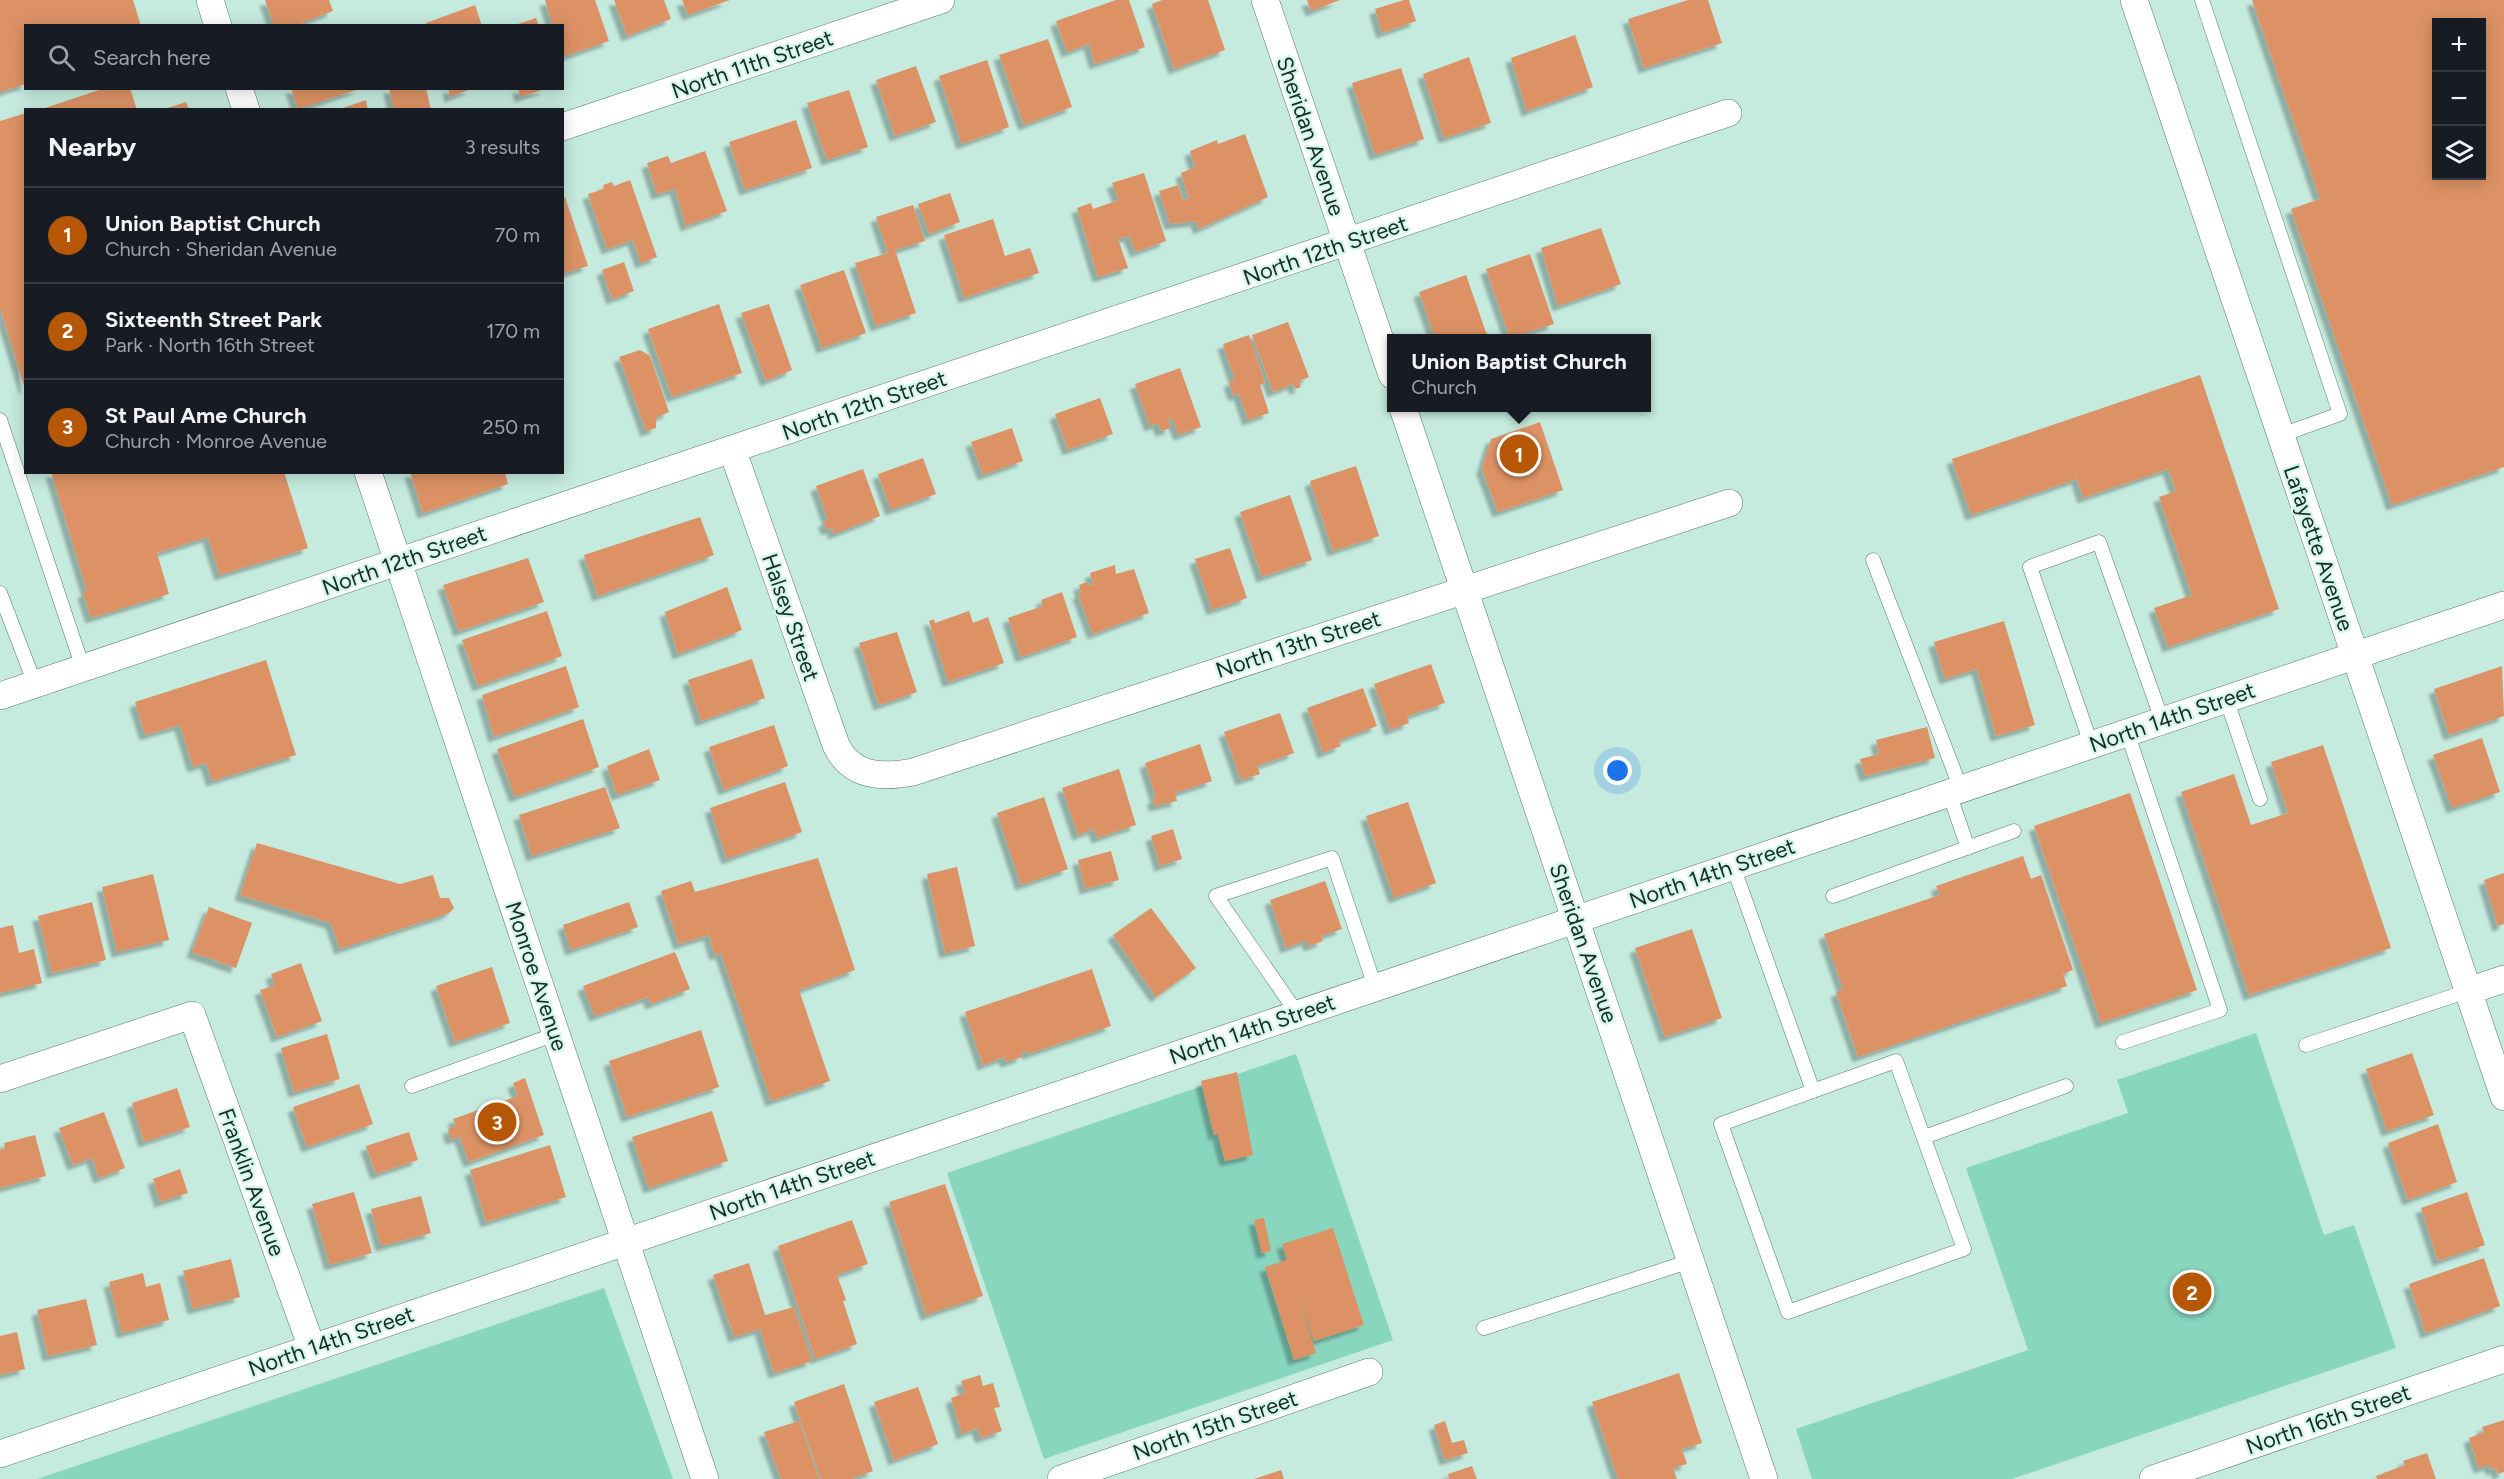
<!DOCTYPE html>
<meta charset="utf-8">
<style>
body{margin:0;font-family:Figtree,sans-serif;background:#242831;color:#f1f3f6}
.controls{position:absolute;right:18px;top:18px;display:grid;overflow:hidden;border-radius:0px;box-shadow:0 3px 15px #0003}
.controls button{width:54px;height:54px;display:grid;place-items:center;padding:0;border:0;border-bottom:2px solid #363941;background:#171b24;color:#f1f3f6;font:30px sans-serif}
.you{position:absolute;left:1618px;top:771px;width:21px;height:21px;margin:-15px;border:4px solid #fff;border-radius:50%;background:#1a73e8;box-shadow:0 0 0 9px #1a73e833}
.badge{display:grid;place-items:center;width:39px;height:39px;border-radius:50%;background:#b55705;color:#fff;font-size:20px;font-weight:700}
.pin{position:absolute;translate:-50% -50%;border:3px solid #fff;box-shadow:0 2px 6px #0006}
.popup{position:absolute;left:1387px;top:334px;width:264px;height:78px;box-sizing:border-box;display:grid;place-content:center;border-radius:0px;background:#171b24;filter:drop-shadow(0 2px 4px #0005);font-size:20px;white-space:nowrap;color:#9ea1a6}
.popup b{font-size:22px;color:#f1f3f6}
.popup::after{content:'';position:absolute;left:50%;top:100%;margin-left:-12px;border:12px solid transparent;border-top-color:#171b24}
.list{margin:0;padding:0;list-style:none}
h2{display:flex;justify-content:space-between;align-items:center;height:78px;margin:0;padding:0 24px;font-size:26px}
h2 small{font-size:20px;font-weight:400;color:#9ea1a6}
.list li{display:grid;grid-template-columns:39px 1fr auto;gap:18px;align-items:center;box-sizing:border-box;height:96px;padding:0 24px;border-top:2px solid #363941}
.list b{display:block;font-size:22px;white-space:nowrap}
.list p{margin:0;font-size:20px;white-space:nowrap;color:#9ea1a6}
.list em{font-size:20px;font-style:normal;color:#9ea1a6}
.icon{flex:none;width:33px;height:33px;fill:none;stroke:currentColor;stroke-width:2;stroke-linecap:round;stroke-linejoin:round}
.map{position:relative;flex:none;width:2504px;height:1479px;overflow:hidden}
.search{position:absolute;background:#171b24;box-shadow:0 3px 15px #0003;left:24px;top:24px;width:540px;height:66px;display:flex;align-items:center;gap:15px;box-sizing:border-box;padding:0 21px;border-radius:0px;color:#9ea1a6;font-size:22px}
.panel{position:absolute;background:#171b24;box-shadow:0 3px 15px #0003;left:24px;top:108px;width:540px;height:366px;border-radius:0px}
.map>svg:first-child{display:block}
.green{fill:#89d6bf}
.building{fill:#dc9265;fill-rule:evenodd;filter:url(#shadow)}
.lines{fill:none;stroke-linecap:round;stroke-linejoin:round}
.service-casing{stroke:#57796e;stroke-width:15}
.minor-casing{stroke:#57796e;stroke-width:28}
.service{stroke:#fff;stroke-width:14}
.minor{stroke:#fff;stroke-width:27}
.labels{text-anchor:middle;stroke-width:4.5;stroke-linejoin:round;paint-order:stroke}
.street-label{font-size:22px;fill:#1c2a26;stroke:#d2f7eb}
</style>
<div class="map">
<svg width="2504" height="1479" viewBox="0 0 2504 1479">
<defs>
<filter id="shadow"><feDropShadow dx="-5.5" dy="5.5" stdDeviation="1.5" flood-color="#0004"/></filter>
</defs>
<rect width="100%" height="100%" fill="#c5eade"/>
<g class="green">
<path d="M 2256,1033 L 2324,1235 L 2354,1225 L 2396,1348 L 2012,1479 L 1812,1479 L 1796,1429 L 2028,1350 L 1966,1168 L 2128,1113 L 2117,1080 Z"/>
<path d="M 1296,1054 L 1393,1340 L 1044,1459 L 947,1173 Z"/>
<path d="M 604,1288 L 673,1479 L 37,1479 Z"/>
</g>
<g class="building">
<path d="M 0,0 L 133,0 L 141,26 L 26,26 L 26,84 L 0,92 Z"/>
<path d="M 265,0 L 329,0 L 333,11 L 293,26 L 274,26 Z"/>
<path d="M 545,0 L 595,0 L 609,41 L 563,57 L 562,26 L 553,26 Z"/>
<path d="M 614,0 L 664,0 L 671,19 L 627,36 Z"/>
<path d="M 682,0 L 730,0 L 688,15 Z"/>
<path d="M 1116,0 L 1129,0 L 1145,47 L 1095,64 L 1089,44 L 1067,52 L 1056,21 Z"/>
<path d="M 1162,0 L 1208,0 L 1225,50 L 1174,69 L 1152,4 Z"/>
<path d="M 1307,0 L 1340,0 L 1311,11 Z"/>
<path d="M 1404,0 L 1409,0 L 1416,21 L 1382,33 L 1375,9 Z"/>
<path d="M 1688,0 L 1708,0 L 1722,43 L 1644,68 L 1628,19 Z"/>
<path d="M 2252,0 L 2504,0 L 2504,467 L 2392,505 L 2291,209 L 2320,199 ZM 2436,22 L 2482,22 L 2482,176 L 2436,176 Z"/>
<path d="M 475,5 L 482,26 L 427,26 L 426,23 Z"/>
<path d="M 536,18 L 539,26 L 515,26 L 515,25 Z"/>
<path d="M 1575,35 L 1593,87 L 1527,111 L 1511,58 Z"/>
<path d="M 1048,39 L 1072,107 L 1024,125 L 999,55 Z"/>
<path d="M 1469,57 L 1491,123 L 1444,138 L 1423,74 Z"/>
<path d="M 987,60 L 1009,127 L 962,144 L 939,76 Z"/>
<path d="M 916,66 L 936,122 L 895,136 L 876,80 Z"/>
<path d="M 1401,68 L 1424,139 L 1375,155 L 1352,83 Z"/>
<path d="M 105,88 L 130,88 L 137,110 L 39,110 Z"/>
<path d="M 291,88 L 359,88 L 359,89 L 298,109 Z"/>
<path d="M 389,88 L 426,88 L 431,110 L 394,110 Z"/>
<path d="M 448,88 L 471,88 L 471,89 L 450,97 Z"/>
<path d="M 518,88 L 545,88 L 545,89 L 520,97 Z"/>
<path d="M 849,90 L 868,147 L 827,160 L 807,103 Z"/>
<path d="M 366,100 L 368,110 L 340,110 L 340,109 Z"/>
<path d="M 186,102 L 189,110 L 165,110 L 165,109 Z"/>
<path d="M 26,113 L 26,389 L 25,389 L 0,308 L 0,121 Z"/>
<path d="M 796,120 L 812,168 L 745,190 L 729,142 Z"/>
<path d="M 1245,134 L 1268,197 L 1199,229 L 1196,221 L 1170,224 L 1159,191 L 1178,185 L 1183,200 L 1189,199 L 1181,173 L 1195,167 L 1190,151 L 1217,140 L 1218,144 Z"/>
<path d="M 705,151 L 727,211 L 686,226 L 675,189 L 657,194 L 647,163 L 668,156 L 671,163 Z"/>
<path d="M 1144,173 L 1166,241 L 1136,252 L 1129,236 L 1118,239 L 1128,268 L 1098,277 L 1077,208 L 1091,203 L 1093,209 L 1119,200 L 1112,183 Z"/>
<path d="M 630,180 L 657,257 L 641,263 L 633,240 L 607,249 L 588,194 L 604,189 L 603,185 L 612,182 L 614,186 Z"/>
<path d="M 950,193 L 960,222 L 929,234 L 918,204 Z"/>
<path d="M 565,197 L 588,266 L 562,274 L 562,198 Z"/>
<path d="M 913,205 L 925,241 L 895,250 L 916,313 L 876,326 L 855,263 L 888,253 L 876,217 Z"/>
<path d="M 993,219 L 1005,256 L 1030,248 L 1039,273 L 964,298 L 944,235 Z"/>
<path d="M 1601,228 L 1621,284 L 1558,306 L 1541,248 Z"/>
<path d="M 1530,254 L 1554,324 L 1510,338 L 1486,269 Z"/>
<path d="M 624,262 L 634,291 L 612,299 L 602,270 Z"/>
<path d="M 844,270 L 866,333 L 822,348 L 800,285 Z"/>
<path d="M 1466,275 L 1488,338 L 1435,338 L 1419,292 Z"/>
<path d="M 719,304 L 742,373 L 672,397 L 648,329 Z"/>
<path d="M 769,304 L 792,370 L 766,381 L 741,313 Z"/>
<path d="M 1288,322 L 1309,377 L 1299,381 L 1301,387 L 1295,389 L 1293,384 L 1273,392 L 1252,335 Z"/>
<path d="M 1249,335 L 1265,383 L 1260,385 L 1269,413 L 1248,420 L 1239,394 L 1234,396 L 1229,382 L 1235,380 L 1223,344 Z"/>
<path d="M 640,350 L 650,356 L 669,412 L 656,418 L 656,428 L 646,431 L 619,357 Z"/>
<path d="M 1180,368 L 1201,427 L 1179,435 L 1172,418 L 1168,420 L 1171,428 L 1161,431 L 1158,423 L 1150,426 L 1135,384 Z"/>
<path d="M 2200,375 L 2279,609 L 2168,647 L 2154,608 L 2192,595 L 2159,497 L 2176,491 L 2168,469 L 2083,498 L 2077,479 L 1971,515 L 1952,459 Z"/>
<path d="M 1100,398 L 1113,434 L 1068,450 L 1055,414 Z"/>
<path d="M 1540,422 L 1563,490 L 1498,512 L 1482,469 L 1491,439 Z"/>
<path d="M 1012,428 L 1023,461 L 983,475 L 971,442 Z"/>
<path d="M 923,458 L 936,494 L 891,510 L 878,474 Z"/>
<path d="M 1356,466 L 1379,536 L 1333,551 L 1310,481 Z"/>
<path d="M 863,469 L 880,516 L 834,534 L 832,528 L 827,530 L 823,522 L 828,520 L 816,486 Z"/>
<path d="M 51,472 L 284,472 L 308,548 L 220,575 L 208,537 L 157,553 L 169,594 L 91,618 L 83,593 L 87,591 Z"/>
<path d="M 410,472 L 505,472 L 508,484 L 423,513 Z"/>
<path d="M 1290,495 L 1312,560 L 1262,577 L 1240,512 Z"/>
<path d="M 700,517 L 714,555 L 598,596 L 584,555 Z"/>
<path d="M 1230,548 L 1247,598 L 1212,610 L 1195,559 Z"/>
<path d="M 528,558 L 544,602 L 459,631 L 443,585 Z"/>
<path d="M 1115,565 L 1116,574 L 1134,569 L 1149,613 L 1093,634 L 1078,594 L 1081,593 L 1079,585 L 1087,582 L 1089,585 L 1093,584 L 1090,573 Z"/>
<path d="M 727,587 L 742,630 L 678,654 L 665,612 Z"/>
<path d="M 1062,592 L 1077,637 L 1021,657 L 1008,618 L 1043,606 L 1041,600 Z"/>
<path d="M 547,611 L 562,656 L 478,686 L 462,640 Z"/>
<path d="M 969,611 L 973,623 L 988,617 L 1004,663 L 948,682 L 929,621 L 934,619 L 935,623 Z"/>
<path d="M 2004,621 L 2035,725 L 1996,736 L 1977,669 L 1945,679 L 1934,642 Z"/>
<path d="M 897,632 L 917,692 L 879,705 L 859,643 Z"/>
<path d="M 752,659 L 765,698 L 701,721 L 688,680 Z"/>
<path d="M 266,660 L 296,755 L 212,781 L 206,763 L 193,767 L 180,725 L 145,735 L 135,702 Z"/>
<path d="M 1431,664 L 1445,703 L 1407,716 L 1409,723 L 1390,730 L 1374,684 Z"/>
<path d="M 566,666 L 579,707 L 494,737 L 482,695 Z"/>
<path d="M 2502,666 L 2504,716 L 2449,735 L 2434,689 Z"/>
<path d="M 1363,688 L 1377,726 L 1339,740 L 1341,746 L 1323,753 L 1307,708 Z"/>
<path d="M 1280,713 L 1294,753 L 1257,766 L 1260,774 L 1241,780 L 1224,732 Z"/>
<path d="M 583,719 L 599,767 L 515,797 L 497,749 Z"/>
<path d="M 774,725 L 788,766 L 724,790 L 709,747 Z"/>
<path d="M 1927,727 L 1935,758 L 1865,776 L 1860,759 L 1879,754 L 1876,740 Z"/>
<path d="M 2482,738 L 2500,792 L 2452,808 L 2433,755 Z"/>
<path d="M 1200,744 L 1212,781 L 1175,793 L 1177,801 L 1155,806 L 1152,799 L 1156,798 L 1145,763 Z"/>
<path d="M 2323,745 L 2391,948 L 2249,995 L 2181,792 L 2234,774 L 2251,825 L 2288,813 L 2271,762 Z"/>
<path d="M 649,749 L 660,780 L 617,795 L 607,766 Z"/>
<path d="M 1119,769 L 1136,825 L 1097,838 L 1094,829 L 1078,835 L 1062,788 Z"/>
<path d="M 785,782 L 802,832 L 727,859 L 710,808 Z"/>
<path d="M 605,787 L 620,828 L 532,856 L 519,815 Z"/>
<path d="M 2130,793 L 2197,990 L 2101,1023 L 2034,826 Z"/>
<path d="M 1044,797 L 1068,869 L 1021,885 L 997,813 Z"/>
<path d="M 1408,802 L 1436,883 L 1394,898 L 1366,816 Z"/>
<path d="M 1173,829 L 1182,859 L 1160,866 L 1151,836 Z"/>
<path d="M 257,843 L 400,884 L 433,875 L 440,898 L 449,898 L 454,908 L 449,913 L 340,949 L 331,923 L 240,895 Z"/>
<path d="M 1111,851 L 1119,880 L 1085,889 L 1078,860 Z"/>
<path d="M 2023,856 L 2031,879 L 2041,875 L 2073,970 L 2063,974 L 2067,986 L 1858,1057 L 1836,992 L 1843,989 L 1824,934 L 1940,895 L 1936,886 Z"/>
<path d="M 818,858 L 855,970 L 799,990 L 830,1081 L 771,1101 L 721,953 L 715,955 L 709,935 L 679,944 L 661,891 L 691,881 L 695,892 Z"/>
<path d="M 957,867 L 975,946 L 945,953 L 927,874 Z"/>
<path d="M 2504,873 L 2504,924 L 2498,926 L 2484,880 Z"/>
<path d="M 153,874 L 169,940 L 117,952 L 102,887 Z"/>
<path d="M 1325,881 L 1342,929 L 1321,936 L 1323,941 L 1309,946 L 1307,940 L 1286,948 L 1270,900 Z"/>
<path d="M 92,902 L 106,960 L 52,973 L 38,916 Z"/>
<path d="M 629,902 L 638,927 L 571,950 L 563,925 Z"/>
<path d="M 209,907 L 252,923 L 236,968 L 192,952 Z"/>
<path d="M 1151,908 L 1196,968 L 1156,997 L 1113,935 Z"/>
<path d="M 13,925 L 19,953 L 34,949 L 42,983 L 0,993 L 0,928 Z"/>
<path d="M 1692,929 L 1722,1018 L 1665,1037 L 1635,948 Z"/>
<path d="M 675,952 L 690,989 L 651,1004 L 648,997 L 595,1016 L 583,986 Z"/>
<path d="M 301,963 L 322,1021 L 277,1037 L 260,990 L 275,985 L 271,974 Z"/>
<path d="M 492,967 L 510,1023 L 455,1042 L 436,986 Z"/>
<path d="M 1092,969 L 1111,1026 L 1028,1054 L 1027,1051 L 1021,1053 L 1022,1057 L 1006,1062 L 1004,1057 L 983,1065 L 965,1012 Z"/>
<path d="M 701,1030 L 719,1087 L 627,1117 L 609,1061 Z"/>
<path d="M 327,1034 L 340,1079 L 294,1092 L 281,1048 Z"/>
<path d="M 2412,1053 L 2434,1115 L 2387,1131 L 2366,1069 Z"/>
<path d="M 1237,1072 L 1253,1155 L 1225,1161 L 1218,1134 L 1214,1135 L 1201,1081 Z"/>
<path d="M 525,1078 L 544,1135 L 469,1162 L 460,1137 L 451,1139 L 448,1129 L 456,1126 L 453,1119 L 518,1096 L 513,1083 Z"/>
<path d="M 359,1084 L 373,1124 L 307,1147 L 293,1107 Z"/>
<path d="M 177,1088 L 190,1127 L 144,1142 L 132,1103 Z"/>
<path d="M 712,1111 L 728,1161 L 649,1188 L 632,1137 Z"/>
<path d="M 104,1112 L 125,1168 L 99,1178 L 92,1158 L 73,1165 L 59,1128 Z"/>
<path d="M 2438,1124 L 2457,1182 L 2408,1200 L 2388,1143 Z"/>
<path d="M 409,1132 L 418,1160 L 376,1174 L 366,1146 Z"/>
<path d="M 35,1135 L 46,1176 L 0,1188 L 0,1150 L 5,1148 L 4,1143 Z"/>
<path d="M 550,1145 L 566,1197 L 486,1222 L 470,1170 Z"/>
<path d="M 180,1169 L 188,1193 L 160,1202 L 153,1179 Z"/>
<path d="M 945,1184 L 983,1296 L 926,1315 L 889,1202 Z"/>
<path d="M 354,1192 L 372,1253 L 330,1265 L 312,1204 Z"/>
<path d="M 2467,1192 L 2485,1245 L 2438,1261 L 2421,1208 Z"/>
<path d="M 421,1196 L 431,1233 L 381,1246 L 371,1209 Z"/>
<path d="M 1264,1218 L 1271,1251 L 1262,1253 L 1254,1220 Z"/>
<path d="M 852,1220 L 868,1264 L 837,1275 L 846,1300 L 843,1301 L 857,1344 L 815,1359 L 778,1246 Z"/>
<path d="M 1333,1228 L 1364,1325 L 1314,1341 L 1297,1293 L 1316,1353 L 1294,1360 L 1265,1267 L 1287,1260 L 1282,1244 Z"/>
<path d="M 2484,1258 L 2500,1306 L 2426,1333 L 2409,1284 Z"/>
<path d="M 231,1259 L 240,1297 L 193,1309 L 183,1271 Z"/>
<path d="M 749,1263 L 765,1315 L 794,1307 L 812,1361 L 774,1373 L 760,1329 L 734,1337 L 713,1275 Z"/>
<path d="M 143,1273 L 146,1287 L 160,1283 L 169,1320 L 122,1333 L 109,1282 Z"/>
<path d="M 86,1299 L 97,1345 L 48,1356 L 37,1310 Z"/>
<path d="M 17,1332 L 25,1369 L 0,1375 L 0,1336 Z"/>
<path d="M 1679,1373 L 1702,1443 L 1682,1449 L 1687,1464 L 1673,1468 L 1677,1479 L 1618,1479 L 1592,1402 Z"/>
<path d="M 980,1375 L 983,1386 L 993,1383 L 1000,1407 L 994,1408 L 1002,1431 L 981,1438 L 977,1428 L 962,1434 L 951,1398 L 965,1393 L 961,1381 Z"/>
<path d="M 844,1384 L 873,1471 L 851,1479 L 821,1479 L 794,1402 Z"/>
<path d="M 918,1387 L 938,1444 L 894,1460 L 874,1402 Z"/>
<path d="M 2504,1420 L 2504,1472 L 2498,1474 L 2496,1468 L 2491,1470 L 2490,1465 L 2479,1468 L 2469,1438 L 2484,1432 L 2482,1427 Z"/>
<path d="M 799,1421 L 819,1479 L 781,1479 L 764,1432 Z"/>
<path d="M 1445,1421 L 1452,1443 L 1464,1440 L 1468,1453 L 1445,1460 L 1434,1425 Z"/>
<path d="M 2427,1453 L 2436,1479 L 2377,1479 L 2376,1476 L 2405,1465 L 2403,1461 Z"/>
<path d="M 1472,1466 L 1477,1479 L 1449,1479 L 1448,1474 Z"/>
<path d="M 1281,1470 L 1284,1479 L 1254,1479 Z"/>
</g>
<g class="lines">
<g class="service-casing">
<g id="service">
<path d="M 2202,0 L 2340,414 L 2281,435"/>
<path d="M 0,420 L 83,668"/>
<path d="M 1873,560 L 1961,789"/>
<path d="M 0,593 L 35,684"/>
<path d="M 2226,698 L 2260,799"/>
<path d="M 2091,744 L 2030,567 L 2099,542 L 2162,720"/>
<path d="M 1949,793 L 1968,848"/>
<path d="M 1733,866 L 1813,1091"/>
<path d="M 1833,896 L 2014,831"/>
<path d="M 1297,1013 L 1216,896 L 1332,858 L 1375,987"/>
<path d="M 2123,1042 L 2220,1010 L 2127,732"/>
<path d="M 2306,1045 L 2468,991"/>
<path d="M 1896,1061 L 1964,1249 L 1788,1312 L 1721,1124 Z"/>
<path d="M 412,1086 L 556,1034"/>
<path d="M 1924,1137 L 2066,1086"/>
<path d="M 1484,1328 L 1691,1261"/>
</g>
</g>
<g class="minor-casing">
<g id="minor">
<path d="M 210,0 L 218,26"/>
<path d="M 1265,0 L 1392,375"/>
<path d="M 2134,0 L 2504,1097"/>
<path d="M 239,88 L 246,110"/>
<path d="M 562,127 L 941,0"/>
<path d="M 1403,408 L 1764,1479"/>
<path d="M 732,449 L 836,745 C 851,777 882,778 913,772 L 1729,503"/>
<path d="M 368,472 L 705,1479"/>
<path d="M 0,696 L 1728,113"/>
<path d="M 2468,991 L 2504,979"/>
<path d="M 0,1079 L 192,1015 L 312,1348"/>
<path d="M 0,1454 L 2504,605"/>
<path d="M 1061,1479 L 1369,1372"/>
<path d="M 2153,1479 L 2504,1359"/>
</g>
</g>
<use href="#service" class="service"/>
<use href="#minor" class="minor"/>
</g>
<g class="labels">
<g class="street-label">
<text transform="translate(752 64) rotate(-19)" y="8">North 11th Street</text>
<text transform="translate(1311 136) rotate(71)" y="8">Sheridan Avenue</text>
<text transform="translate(1325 250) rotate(-19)" y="8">North 12th Street</text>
<text transform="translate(864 405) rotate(-19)" y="8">North 12th Street</text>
<text transform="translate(2319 548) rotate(71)" y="8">Lafayette Avenue</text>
<text transform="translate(404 560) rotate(-19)" y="8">North 12th Street</text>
<text transform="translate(791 617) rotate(71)" y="8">Halsey Street</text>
<text transform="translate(1298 644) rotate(-18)" y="8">North 13th Street</text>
<text transform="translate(2172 717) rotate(-19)" y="8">North 14th Street</text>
<text transform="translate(1712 873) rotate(-19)" y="8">North 14th Street</text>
<text transform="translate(1584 943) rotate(71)" y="8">Sheridan Avenue</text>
<text transform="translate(537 976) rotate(72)" y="8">Monroe Avenue</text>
<text transform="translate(1252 1029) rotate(-19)" y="8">North 14th Street</text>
<text transform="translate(252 1182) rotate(70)" y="8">Franklin Avenue</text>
<text transform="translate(792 1185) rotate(-19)" y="8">North 14th Street</text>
<text transform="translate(331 1341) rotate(-19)" y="8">North 14th Street</text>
<text transform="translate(2328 1419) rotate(-19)" y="8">North 16th Street</text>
<text transform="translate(1215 1425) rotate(-19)" y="8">North 15th Street</text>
</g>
</g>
</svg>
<div class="controls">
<button>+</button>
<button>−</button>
<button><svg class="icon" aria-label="layers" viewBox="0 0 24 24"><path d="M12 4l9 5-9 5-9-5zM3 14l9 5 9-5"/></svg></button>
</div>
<div class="you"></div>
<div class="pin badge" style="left:1519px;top:454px">1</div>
<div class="popup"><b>Union Baptist Church</b>Church</div>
<div class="pin badge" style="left:2192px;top:1292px">2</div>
<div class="pin badge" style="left:497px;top:1122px">3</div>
<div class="search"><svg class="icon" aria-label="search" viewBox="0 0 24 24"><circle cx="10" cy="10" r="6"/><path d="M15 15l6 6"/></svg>Search here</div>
<section class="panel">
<h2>Nearby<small>3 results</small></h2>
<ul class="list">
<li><span class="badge">1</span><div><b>Union Baptist Church</b><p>Church · Sheridan Avenue</p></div><em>70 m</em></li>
<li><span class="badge">2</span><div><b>Sixteenth Street Park</b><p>Park · North 16th Street</p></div><em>170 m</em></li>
<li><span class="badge">3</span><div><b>St Paul Ame Church</b><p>Church · Monroe Avenue</p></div><em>250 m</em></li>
</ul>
</section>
</div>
